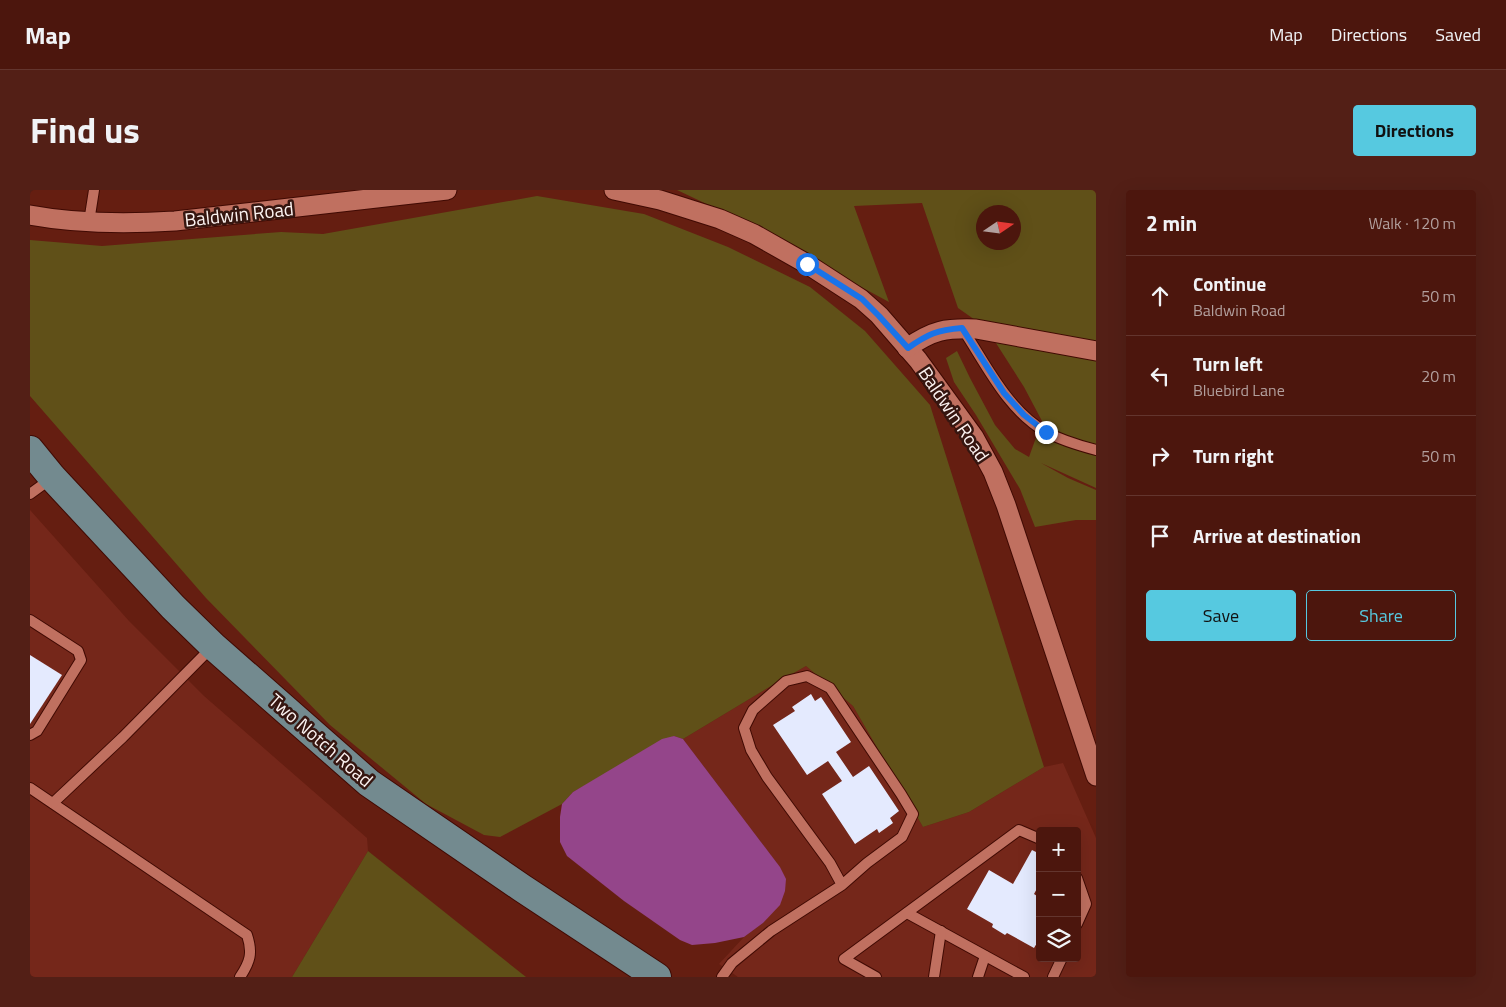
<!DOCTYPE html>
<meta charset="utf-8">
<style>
body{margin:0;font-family:"Titillium Web",sans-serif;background:#531f16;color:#f1f3f6}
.controls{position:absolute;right:15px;bottom:15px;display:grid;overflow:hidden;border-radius:5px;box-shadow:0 5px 20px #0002}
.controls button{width:45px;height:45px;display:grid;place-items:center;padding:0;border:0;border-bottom:1px solid #63352e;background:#4c160d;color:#f1f3f6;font:25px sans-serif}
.compass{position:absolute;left:946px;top:15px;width:45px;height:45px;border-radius:50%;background:#4c160d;box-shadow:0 5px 20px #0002;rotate:77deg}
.stop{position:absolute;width:15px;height:15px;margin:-11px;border:4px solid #1a73e8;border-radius:50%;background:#fff}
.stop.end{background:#1a73e8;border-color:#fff;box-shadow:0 1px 5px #0008}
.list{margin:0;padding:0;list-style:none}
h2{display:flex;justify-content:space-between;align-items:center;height:65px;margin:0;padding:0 20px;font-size:21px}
h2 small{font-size:16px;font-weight:400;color:#b29f9d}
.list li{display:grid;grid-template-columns:32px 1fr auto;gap:15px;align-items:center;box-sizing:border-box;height:80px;padding:0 20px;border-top:1px solid #63352e}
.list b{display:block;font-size:19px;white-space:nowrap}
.list p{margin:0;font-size:16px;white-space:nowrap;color:#b29f9d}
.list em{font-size:16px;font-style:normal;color:#b29f9d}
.actions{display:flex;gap:10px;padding:15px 20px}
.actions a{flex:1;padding:11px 0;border:1px solid #56c9e0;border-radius:5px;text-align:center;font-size:18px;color:#56c9e0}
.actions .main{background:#56c9e0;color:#111}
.icon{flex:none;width:28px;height:28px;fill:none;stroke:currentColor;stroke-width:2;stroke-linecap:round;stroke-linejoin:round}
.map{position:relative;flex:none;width:1066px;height:787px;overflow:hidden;border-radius:5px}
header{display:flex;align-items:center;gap:30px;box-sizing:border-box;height:70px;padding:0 25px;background:#4c160d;border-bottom:1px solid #63352e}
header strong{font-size:24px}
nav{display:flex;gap:28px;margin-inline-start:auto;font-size:18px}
.intro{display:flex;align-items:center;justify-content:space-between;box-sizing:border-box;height:120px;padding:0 30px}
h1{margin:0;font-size:35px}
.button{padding:12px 22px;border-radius:5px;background:#56c9e0;color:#111;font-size:18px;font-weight:700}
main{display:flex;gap:30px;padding:0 30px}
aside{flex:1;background:#4c160d;border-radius:5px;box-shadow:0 5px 20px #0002}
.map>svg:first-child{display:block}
.built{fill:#75271a;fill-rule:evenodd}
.green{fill:#605018;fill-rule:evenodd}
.water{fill:#94458a}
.building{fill:#e4eafe}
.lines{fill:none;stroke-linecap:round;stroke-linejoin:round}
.lane-casing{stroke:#400a03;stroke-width:12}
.street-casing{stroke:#400a03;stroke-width:21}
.primary-casing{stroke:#400a03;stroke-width:30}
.lane{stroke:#c07060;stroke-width:10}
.street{stroke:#c07060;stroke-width:19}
.primary{stroke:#738a8f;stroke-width:28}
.route{stroke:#1a73e8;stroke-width:6}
.labels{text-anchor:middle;stroke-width:5;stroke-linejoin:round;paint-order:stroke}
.street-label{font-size:19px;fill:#fbf2f0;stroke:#361610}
</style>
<header>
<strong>Map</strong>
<nav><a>Map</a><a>Directions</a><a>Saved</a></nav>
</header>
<div class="intro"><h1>Find us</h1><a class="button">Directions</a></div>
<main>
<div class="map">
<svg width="1066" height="787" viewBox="0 0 1066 787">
<rect width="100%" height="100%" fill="#651e11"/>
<g class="built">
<path d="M 0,320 L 99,431 L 174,506 L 337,648 L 338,661 L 262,787 L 0,787 Z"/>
<path d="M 776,476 L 823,516 L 893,637 L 939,622 L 1014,577 L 1033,573 L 1066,648 L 1066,787 L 708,787 L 689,774 L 714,747 L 733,733 L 755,689 L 750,677 L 653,549 L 736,499 ZM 1010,641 L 1047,641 L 1047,768 L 1010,768 Z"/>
</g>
<g class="green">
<path d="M 647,0 L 1066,0 L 1066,153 L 948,132 L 928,118 L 892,13 L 824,16 L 859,112 L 685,18 ZM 954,22 L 984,22 L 984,52 L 954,52 Z"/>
<path d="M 507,6 L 614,24 L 698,57 L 780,97 L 835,141 L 900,215 L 1014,577 L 939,622 L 893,637 L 823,516 L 776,476 L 736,499 L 653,549 L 644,546 L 543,602 L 532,614 L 470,647 L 454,645 L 396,614 L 300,535 L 176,408 L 0,206 L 0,50 L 72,56 L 251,42 L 293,44 Z"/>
<path d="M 964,150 L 1066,170 L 1066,298 L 1011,273 L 1038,288 L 1066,300 L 1066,330 L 1046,330 L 1005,337 L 990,299 L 946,225 L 924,192 L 916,168 L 927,161 L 940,188 L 965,235 L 985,259 L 999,267 L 1012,231 L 994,197 Z"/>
<path d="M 338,661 L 496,787 L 262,787 Z"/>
</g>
<path class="water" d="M 644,546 L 653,549 L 750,677 L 756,689 L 755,701 L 750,715 L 733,733 L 714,747 L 685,753 L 662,755 L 650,750 L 594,711 L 537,666 L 530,652 L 530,627 L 532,614 L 543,602 L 632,549 Z"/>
<g class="building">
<path d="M 0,465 L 32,485 L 0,534 Z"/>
<path d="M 781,504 L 785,511 L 791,507 L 821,552 L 806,562 L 823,587 L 839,576 L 869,621 L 860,628 L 863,633 L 849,643 L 847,639 L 825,654 L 792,604 L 812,591 L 798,571 L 777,585 L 743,535 L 765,521 L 762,517 Z"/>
<path d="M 1002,660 L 1010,664 L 1010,693 L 1004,704 L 1010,708 L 1010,748 L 1004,758 L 977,743 L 975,745 L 962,737 L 963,734 L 937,719 L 959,680 L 983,694 Z"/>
</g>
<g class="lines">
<g class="lane-casing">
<g id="lane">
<path d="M 59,32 L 64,0"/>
<path d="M 932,138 C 956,174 977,220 1016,242 C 1029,249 1051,256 1066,260"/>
<path d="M 0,304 L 22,288"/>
<path d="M 0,430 L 48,461 L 51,470 L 7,541 L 0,545"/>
<path d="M 0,598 L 217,745 C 223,763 220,772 210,787"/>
<path d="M 23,613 L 93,547 L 183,456"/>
<path d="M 1047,688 L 1056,714 L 1047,734"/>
<path d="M 877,723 L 994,787"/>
<path d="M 692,787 L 702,773 L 741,741 L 812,695 L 837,673 L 872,647 L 883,624 L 871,604 L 800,498 L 777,486 L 756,491 L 723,520 L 714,538 L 721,560 L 737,587 L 800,673 L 812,695"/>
<path d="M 846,787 L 814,769 L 989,640 L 1010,649"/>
<path d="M 904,787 L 911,741"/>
<path d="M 948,787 L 955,766"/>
<path d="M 1023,787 L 1032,768"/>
</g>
</g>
<g class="street-casing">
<g id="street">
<path d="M 584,0 L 630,10 L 690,29 L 724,44 L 777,74 L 831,109 L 849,125 L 888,170 L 944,247 L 963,282 L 976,315 L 1066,586"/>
<path d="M 0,25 C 48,34 96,34 145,31 L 417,0"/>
<path d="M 877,158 C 903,140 915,138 946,139 L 1066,161"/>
</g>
</g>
<g class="primary-casing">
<path id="primary" d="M 0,260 L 22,287 L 143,417 L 183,456 L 339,593 L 492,698 L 627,787"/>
</g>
<use href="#lane" class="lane"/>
<use href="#street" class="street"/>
<use href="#primary" class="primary"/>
</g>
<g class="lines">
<path class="route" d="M 777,74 L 832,109 L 849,126 L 878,158 C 898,144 907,140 932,138 L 974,203 L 994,225 L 1016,242"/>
</g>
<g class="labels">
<g class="street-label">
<text transform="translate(209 24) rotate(-6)" y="7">Baldwin Road</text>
<text transform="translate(924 224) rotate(56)" y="7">Baldwin Road</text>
<text transform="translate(291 550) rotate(41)" y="7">Two Notch Road</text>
</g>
</g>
</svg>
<div class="controls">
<button>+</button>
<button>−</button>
<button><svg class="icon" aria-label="layers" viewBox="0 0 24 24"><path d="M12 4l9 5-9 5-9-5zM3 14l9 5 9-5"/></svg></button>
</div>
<svg class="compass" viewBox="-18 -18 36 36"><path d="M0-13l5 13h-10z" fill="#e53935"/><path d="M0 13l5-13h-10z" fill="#b29f9d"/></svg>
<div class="stop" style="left:777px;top:74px"></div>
<div class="stop end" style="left:1016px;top:242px"></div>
</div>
<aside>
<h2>2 min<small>Walk · 120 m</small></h2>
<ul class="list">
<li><svg class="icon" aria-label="ahead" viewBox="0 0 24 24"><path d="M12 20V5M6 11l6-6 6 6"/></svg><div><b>Continue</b><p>Baldwin Road</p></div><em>50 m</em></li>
<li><svg class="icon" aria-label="left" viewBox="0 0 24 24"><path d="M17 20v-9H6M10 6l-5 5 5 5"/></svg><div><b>Turn left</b><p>Bluebird Lane</p></div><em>20 m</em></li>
<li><svg class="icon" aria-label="right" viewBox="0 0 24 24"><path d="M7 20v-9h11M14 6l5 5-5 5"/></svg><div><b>Turn right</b></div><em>50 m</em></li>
<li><svg class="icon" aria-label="arrive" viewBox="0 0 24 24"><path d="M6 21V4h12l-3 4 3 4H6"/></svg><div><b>Arrive at destination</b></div></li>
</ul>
<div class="actions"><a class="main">Save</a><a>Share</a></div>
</aside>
</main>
